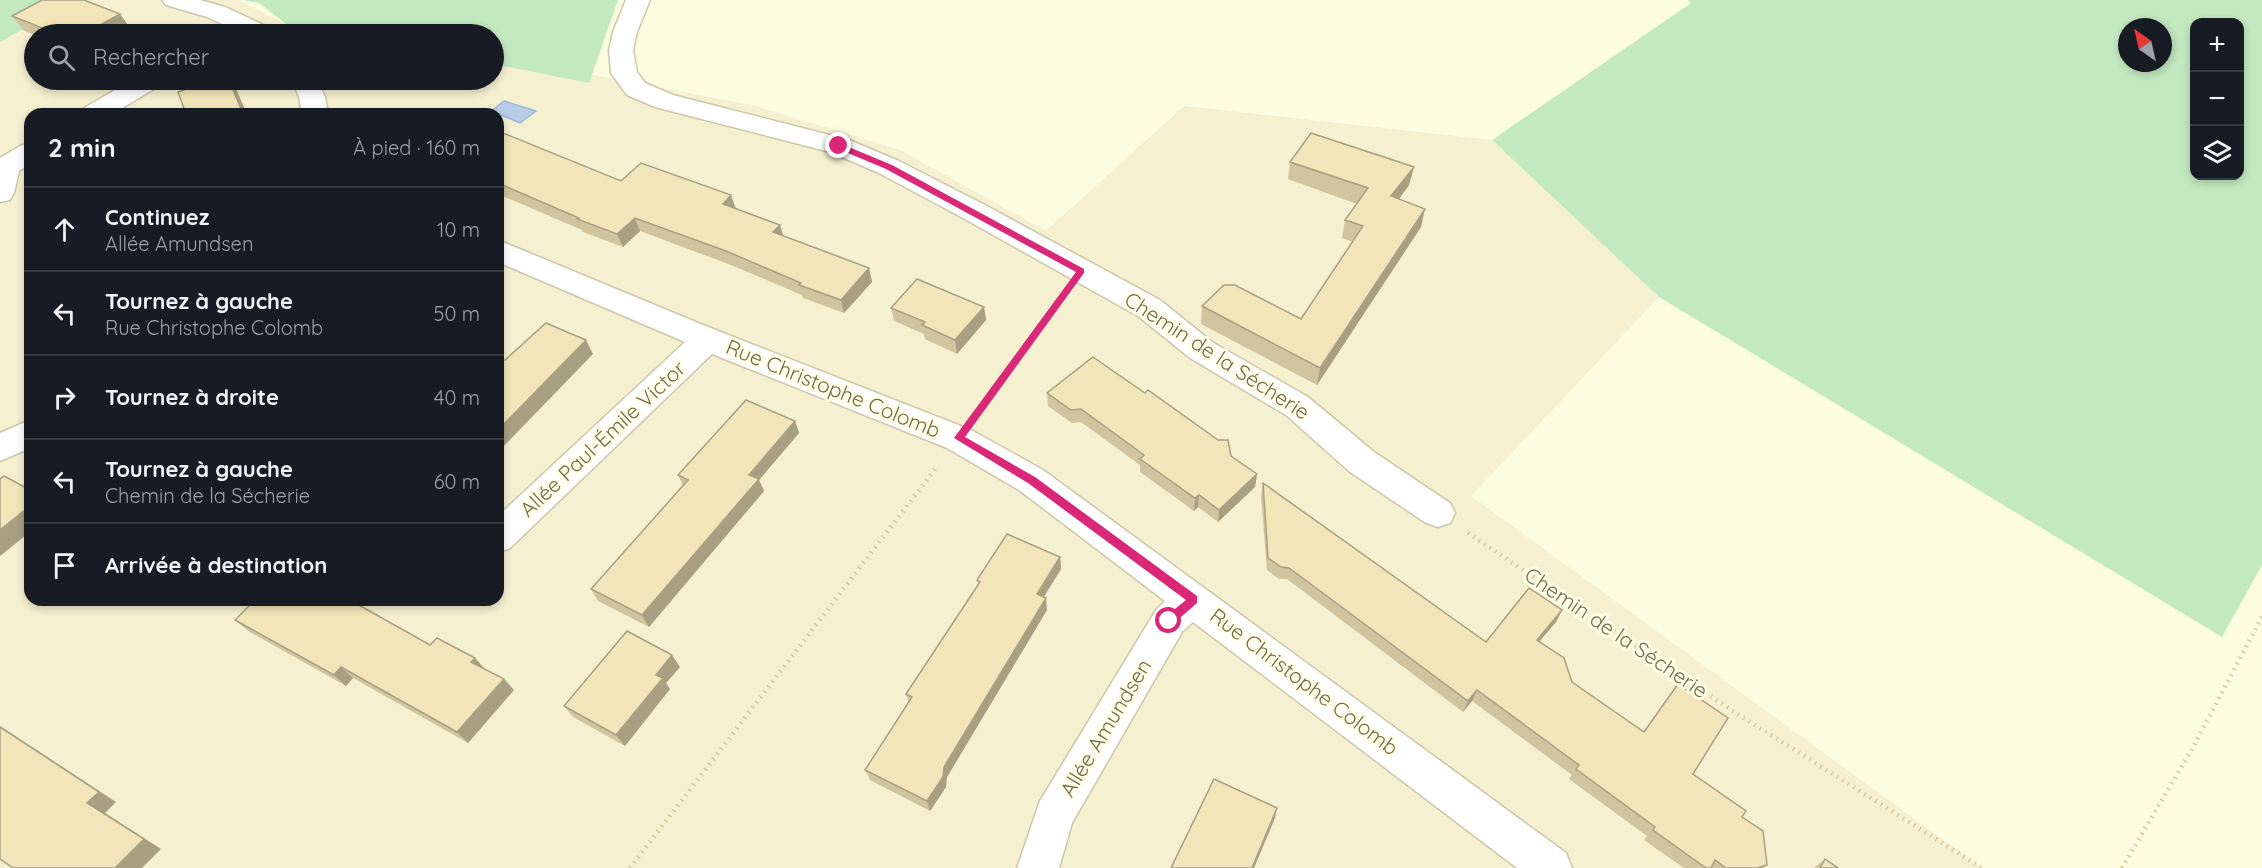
<!DOCTYPE html>
<html lang="fr">
<meta charset="utf-8">
<style>
body{margin:0;font-family:Quicksand,sans-serif;background:#242831;color:#f1f3f6}
.controls{position:absolute;right:18px;top:18px;display:grid;overflow:hidden;border-radius:12px;box-shadow:0 3px 9px #0003}
.controls button{width:54px;height:54px;display:grid;place-items:center;padding:0;border:0;border-bottom:2px solid #363941;background:#171b24;color:#f1f3f6;font:30px sans-serif}
.compass{position:absolute;left:2118px;top:18px;width:54px;height:54px;border-radius:50%;background:#171b24;box-shadow:0 3px 9px #0003;rotate:326deg}
.stop{position:absolute;width:18px;height:18px;margin:-14px;border:4px solid #db2777;border-radius:50%;background:#fff}
.stop.end{background:#db2777;border-color:#fff;box-shadow:0 2px 6px #0008}
.list{margin:0;padding:0;list-style:none}
h2{display:flex;justify-content:space-between;align-items:center;height:78px;margin:0;padding:0 24px;font-size:26px}
h2 small{font-size:20px;font-weight:400;color:#9ea1a6}
.list li{display:grid;grid-template-columns:39px 1fr auto;gap:18px;align-items:center;box-sizing:border-box;height:84px;padding:0 24px;border-top:2px solid #363941}
.list b{display:block;font-size:22px;white-space:nowrap}
.list p{margin:0;font-size:20px;white-space:nowrap;color:#9ea1a6}
.list em{font-size:20px;font-style:normal;color:#9ea1a6}
.icon{flex:none;width:33px;height:33px;fill:none;stroke:currentColor;stroke-width:2;stroke-linecap:round;stroke-linejoin:round}
.map{position:relative;flex:none;width:2262px;height:868px;overflow:hidden}
.search{position:absolute;background:#171b24;box-shadow:0 3px 9px #0003;left:24px;top:24px;width:480px;height:66px;display:flex;align-items:center;gap:15px;box-sizing:border-box;padding:0 21px;border-radius:33px;color:#9ea1a6;font-size:22px}
.panel{position:absolute;background:#171b24;box-shadow:0 3px 9px #0003;left:24px;top:108px;width:480px;height:498px;border-radius:18px}
.map>svg:first-child{display:block}
.residential{fill:#f4f0d0;fill-rule:evenodd}
.green{fill:#c2e9c0;fill-rule:evenodd}
.water{fill:#b6cde5;stroke:#9cb8d7;stroke-width:1.5}
.lines{fill:none;stroke-linecap:round;stroke-linejoin:round}
.street-casing{stroke:#cdc6a8;stroke-width:3}
.path-far1{stroke:#d6c89c;stroke-width:3;stroke-dasharray:1.5 4;stroke-linecap:butt}
.path{stroke:#d6c89c;stroke-width:4.5;stroke-dasharray:1.5 5;stroke-linecap:butt}
.street{fill:#fff;fill-rule:evenodd}
.wall{fill:#d0c59f}
.shaded-wall{fill:#a9a082}
.building{fill:#f2e5b9;stroke:#a9a082;stroke-width:1.5}
.route{fill:#db2777}
.labels{text-anchor:middle;stroke-width:6;stroke-linejoin:round;paint-order:stroke}
.street-label{font-size:21px;fill:#736848;stroke:#ffffe8}
</style>
<div class="map">
<svg width="2262" height="868" viewBox="0 0 2262 868">
<rect width="100%" height="100%" fill="#fcfce1"/>
<path class="residential" d="M 0,0 L 238,0 L 305,34 L 34,34 L 34,80 L 494,80 L 494,64 L 599,76 L 752,105 L 900,150 L 1046,231 L 1184,106 L 1492,140 L 1659,297 L 1471,496 L 1982,868 L 0,868 ZM 30,114 L 498,114 L 498,600 L 30,600 Z"/>
<g class="green">
<path d="M 0,0 L 75,0 L 0,42 Z"/>
<path d="M 243,0 L 618,0 L 589,83 L 494,64 L 494,34 L 299,34 L 259,3 Z"/>
<path d="M 1688,0 L 2262,0 L 2262,565 L 2222,637 L 1659,297 L 1492,140 L 1691,3 ZM 2194,22 L 2240,22 L 2240,176 L 2194,176 ZM 2127,27 L 2163,27 L 2163,63 L 2127,63 Z"/>
</g>
<path class="water" d="M 504,101 L 536,111 L 520,123 L 491,111 Z"/>
<g class="lines">
<g class="street-casing">
<g id="street">
<path d="M 162,0 L 200,0 L 225,7 L 272,29 L 275,34 L 244,34 L 207,17 L 166,5 Z"/>
<path d="M 626,0 L 650,0 L 637,32 L 633,50 L 637,72 L 645,83 L 673,95 L 849,140 L 899,161 L 983,204 L 1160,300 L 1212,342 L 1308,397 L 1374,452 L 1450,503 L 1455,513 L 1450,523 L 1438,527 L 1426,523 L 1350,472 L 1286,415 L 1190,358 L 1138,316 L 963,218 L 879,173 L 830,152 L 655,107 L 627,95 L 611,73 L 609,50 L 613,32 Z"/>
<path d="M 132,80 L 163,80 L 159,86 L 112,114 L 80,114 L 84,108 Z"/>
<path d="M 292,80 L 317,80 L 325,97 L 328,114 L 302,114 L 299,97 Z"/>
<path d="M 30,143 L 30,164 L 19,171 L 14,193 L 10,200 L 0,202 L 0,158 L 20,146 Z"/>
<path d="M 498,240 L 703,325 L 971,430 L 1043,470 L 1566,853 L 1572,868 L 1517,868 L 1193,622 L 1182,632 L 1072,823 L 1059,868 L 1017,868 L 1040,801 L 1156,610 L 1165,601 L 1019,490 L 947,448 L 712,354 L 510,548 L 498,553 L 498,516 L 685,342 L 498,262 Z"/>
<path d="M 30,420 L 30,448 L 0,461 L 0,433 Z"/>
</g>
</g>
<path class="path-far1" d="M 1006,374 L 1061,299"/>
<g class="path">
<path d="M 980,409 L 1007,372"/>
<path d="M 1468,533 L 1733,711 L 1982,868"/>
<path d="M 630,868 L 936,468"/>
<path d="M 2122,868 L 2192,749 L 2262,617"/>
</g>
<use href="#street" class="street"/>
</g>
<g class="wall">
<path d="M 120,14 L 130,28 L 118,34 L 34,35 L 23,30 L 12,16 Z"/>
<path d="M 498,131 L 621,181 L 736,208 L 783,236 L 869,268 L 872,282 L 844,313 L 803,298 L 802,295 L 731,265 L 640,231 L 623,247 L 583,232 L 582,230 L 498,194 Z"/>
<path d="M 1290,162 L 1409,185 L 1399,199 L 1421,227 L 1317,385 L 1201,324 L 1202,306 L 1301,319 L 1353,242 L 1342,238 L 1345,220 L 1357,204 L 1288,179 Z"/>
<path d="M 984,307 L 986,320 L 957,354 L 925,339 L 924,334 L 894,321 L 891,308 Z"/>
<path d="M 1047,393 L 1231,456 L 1257,474 L 1255,487 L 1218,522 L 1198,507 L 1194,511 L 1140,472 L 1140,465 L 1081,422 L 1072,423 L 1048,406 Z"/>
<path d="M 795,421 L 799,433 L 759,480 L 764,491 L 649,627 L 598,601 L 591,589 L 683,486 L 678,475 Z"/>
<path d="M 1263,483 L 1486,642 L 1562,610 L 1556,622 L 1539,642 L 1572,682 L 1643,732 L 1678,684 L 1693,774 L 1742,817 L 1767,865 L 1763,868 L 1684,868 L 1644,840 L 1647,836 L 1569,779 L 1572,775 L 1472,701 L 1463,712 L 1287,579 L 1279,579 L 1267,570 L 1261,496 Z"/>
<path d="M 1060,557 L 1061,569 L 1044,597 L 1047,610 L 947,777 L 946,787 L 930,811 L 870,780 L 865,770 L 909,703 L 906,694 L 978,585 L 977,580 Z"/>
<path d="M 235,620 L 430,645 L 484,668 L 514,690 L 468,743 L 353,678 L 346,686 L 248,631 Z"/>
<path d="M 680,667 L 666,683 L 670,689 L 625,746 L 573,717 L 564,706 Z"/>
<path d="M 1825,859 L 1838,868 L 1814,868 Z"/>
</g>
<g class="shaded-wall">
<path d="M 120,14 L 130,28 L 118,34 L 84,34 Z"/>
<path d="M 229,80 L 232,80 L 247,114 L 243,114 Z"/>
<path d="M 1414,167 L 1409,185 L 1388,214 L 1391,196 Z"/>
<path d="M 731,195 L 736,209 L 723,204 Z"/>
<path d="M 1425,209 L 1421,227 L 1317,385 L 1320,368 Z"/>
<path d="M 635,218 L 640,231 L 623,247 L 617,234 Z"/>
<path d="M 780,225 L 784,238 L 773,232 Z"/>
<path d="M 869,268 L 872,282 L 844,313 L 841,300 Z"/>
<path d="M 984,307 L 986,320 L 957,354 L 955,340 Z"/>
<path d="M 586,340 L 593,354 L 500,450 L 498,448 L 498,430 Z"/>
<path d="M 795,421 L 799,433 L 759,480 L 764,491 L 649,627 L 642,615 L 749,475 Z"/>
<path d="M 1257,474 L 1255,487 L 1218,522 L 1219,510 Z"/>
<path d="M 1199,495 L 1198,507 L 1194,511 L 1195,498 Z"/>
<path d="M 30,506 L 30,532 L 0,556 L 0,530 Z"/>
<path d="M 1060,557 L 1061,569 L 1038,606 L 1037,594 Z"/>
<path d="M 1046,598 L 1047,610 L 947,777 L 946,787 L 930,811 L 927,801 L 944,767 Z"/>
<path d="M 1562,610 L 1556,622 L 1531,651 L 1537,640 Z"/>
<path d="M 672,655 L 680,667 L 666,683 L 670,689 L 625,746 L 616,735 L 656,675 Z"/>
<path d="M 475,658 L 485,669 L 471,662 Z"/>
<path d="M 341,667 L 353,678 L 346,686 L 334,675 Z"/>
<path d="M 504,679 L 514,690 L 468,743 L 457,732 Z"/>
<path d="M 1477,690 L 1472,701 L 1463,712 L 1468,701 Z"/>
<path d="M 0,726 L 116,802 L 105,813 L 161,849 L 142,868 L 115,868 Z"/>
<path d="M 1277,808 L 1275,818 L 1254,868 L 1252,868 Z"/>
</g>
<g class="building">
<path d="M 42,0 L 84,0 L 120,14 L 84,34 L 70,34 L 64,32 L 57,34 L 12,16 Z"/>
<path d="M 180,80 L 229,80 L 243,114 L 186,114 L 178,92 L 184,90 Z"/>
<path d="M 498,131 L 621,181 L 641,163 L 731,195 L 723,204 L 780,225 L 773,232 L 869,268 L 841,300 L 799,285 L 801,283 L 726,251 L 635,218 L 617,234 L 577,219 L 579,218 L 498,183 Z"/>
<path d="M 1311,133 L 1414,167 L 1391,196 L 1425,209 L 1320,368 L 1202,306 L 1224,285 L 1235,285 L 1301,319 L 1363,226 L 1345,220 L 1368,188 L 1290,162 Z"/>
<path d="M 917,279 L 984,307 L 955,340 L 922,325 L 925,322 L 891,308 Z"/>
<path d="M 546,323 L 586,340 L 498,430 L 498,365 L 503,360 L 505,360 Z"/>
<path d="M 1093,357 L 1145,393 L 1148,390 L 1218,440 L 1228,440 L 1231,456 L 1257,474 L 1219,510 L 1199,495 L 1195,498 L 1140,459 L 1144,455 L 1081,409 L 1071,410 L 1047,393 Z"/>
<path d="M 746,400 L 795,421 L 749,475 L 759,479 L 642,615 L 591,589 L 688,480 L 678,475 Z"/>
<path d="M 4,476 L 30,490 L 30,506 L 0,530 L 0,479 Z"/>
<path d="M 1263,483 L 1486,642 L 1529,588 L 1562,610 L 1537,640 L 1564,658 L 1572,682 L 1644,732 L 1678,684 L 1728,718 L 1693,774 L 1746,811 L 1742,817 L 1763,831 L 1767,865 L 1757,868 L 1726,868 L 1715,860 L 1711,868 L 1706,868 L 1653,830 L 1655,827 L 1576,769 L 1579,765 L 1477,690 L 1468,701 L 1289,568 L 1281,567 L 1268,558 Z"/>
<path d="M 1007,534 L 1060,557 L 1037,594 L 1046,598 L 944,767 L 943,777 L 927,801 L 865,770 L 912,697 L 906,694 L 980,582 L 977,580 Z"/>
<path d="M 255,600 L 340,600 L 346,603 L 350,600 L 430,645 L 437,638 L 475,658 L 471,662 L 504,679 L 457,732 L 341,667 L 334,675 L 235,620 Z"/>
<path d="M 627,631 L 672,655 L 656,675 L 663,678 L 616,735 L 564,706 Z"/>
<path d="M 0,727 L 99,792 L 87,803 L 144,839 L 115,868 L 13,868 L 0,859 Z"/>
<path d="M 1214,779 L 1277,808 L 1252,868 L 1171,868 Z"/>
<path d="M 1825,859 L 1838,868 L 1820,868 Z"/>
</g>
<path class="route" d="M 839,143 L 892,165 L 1084,269 L 1084,273 L 965,437 L 1035,477 L 1197,596 L 1197,603 L 1173,624 L 1165,624 L 1165,617 L 1186,600 L 1028,483 L 954,438 L 1076,272 L 886,169 L 836,148 L 835,146 Z"/>
<g class="labels">
<g class="street-label">
<text transform="translate(1217 356) rotate(33)" y="7">Chemin de la Sécherie</text>
<text transform="translate(833 389) rotate(22)" y="7">Rue Christophe Colomb</text>
<text transform="translate(603 439) rotate(-43)" y="7">Allée Paul-Émile Victor</text>
<text transform="translate(1616 633) rotate(34)" y="7">Chemin de la Sécherie</text>
<text transform="translate(1304 682) rotate(37)" y="7">Rue Christophe Colomb</text>
<text transform="translate(1106 728) rotate(-59)" y="7">Allée Amundsen</text>
</g>
</g>
</svg>
<div class="controls">
<button>+</button>
<button>−</button>
<button><svg class="icon" aria-label="layers" viewBox="0 0 24 24"><path d="M12 4l9 5-9 5-9-5zM3 14l9 5 9-5"/></svg></button>
</div>
<svg class="compass" viewBox="-18 -18 36 36"><path d="M0-13l5 13h-10z" fill="#e53935"/><path d="M0 13l5-13h-10z" fill="#9ea1a6"/></svg>
<div class="stop" style="left:1169px;top:621px"></div>
<div class="stop end" style="left:839px;top:146px"></div>
<div class="search"><svg class="icon" aria-label="search" viewBox="0 0 24 24"><circle cx="10" cy="10" r="6"/><path d="M15 15l6 6"/></svg>Rechercher</div>
<section class="panel">
<h2>2 min<small>À pied · 160 m</small></h2>
<ul class="list">
<li><svg class="icon" aria-label="ahead" viewBox="0 0 24 24"><path d="M12 20V5M6 11l6-6 6 6"/></svg><div><b>Continuez</b><p>Allée Amundsen</p></div><em>10 m</em></li>
<li><svg class="icon" aria-label="left" viewBox="0 0 24 24"><path d="M17 20v-9H6M10 6l-5 5 5 5"/></svg><div><b>Tournez à gauche</b><p>Rue Christophe Colomb</p></div><em>50 m</em></li>
<li><svg class="icon" aria-label="right" viewBox="0 0 24 24"><path d="M7 20v-9h11M14 6l5 5-5 5"/></svg><div><b>Tournez à droite</b></div><em>40 m</em></li>
<li><svg class="icon" aria-label="left" viewBox="0 0 24 24"><path d="M17 20v-9H6M10 6l-5 5 5 5"/></svg><div><b>Tournez à gauche</b><p>Chemin de la Sécherie</p></div><em>60 m</em></li>
<li><svg class="icon" aria-label="arrive" viewBox="0 0 24 24"><path d="M6 21V4h12l-3 4 3 4H6"/></svg><div><b>Arrivée à destination</b></div></li>
</ul>
</section>
</div>
